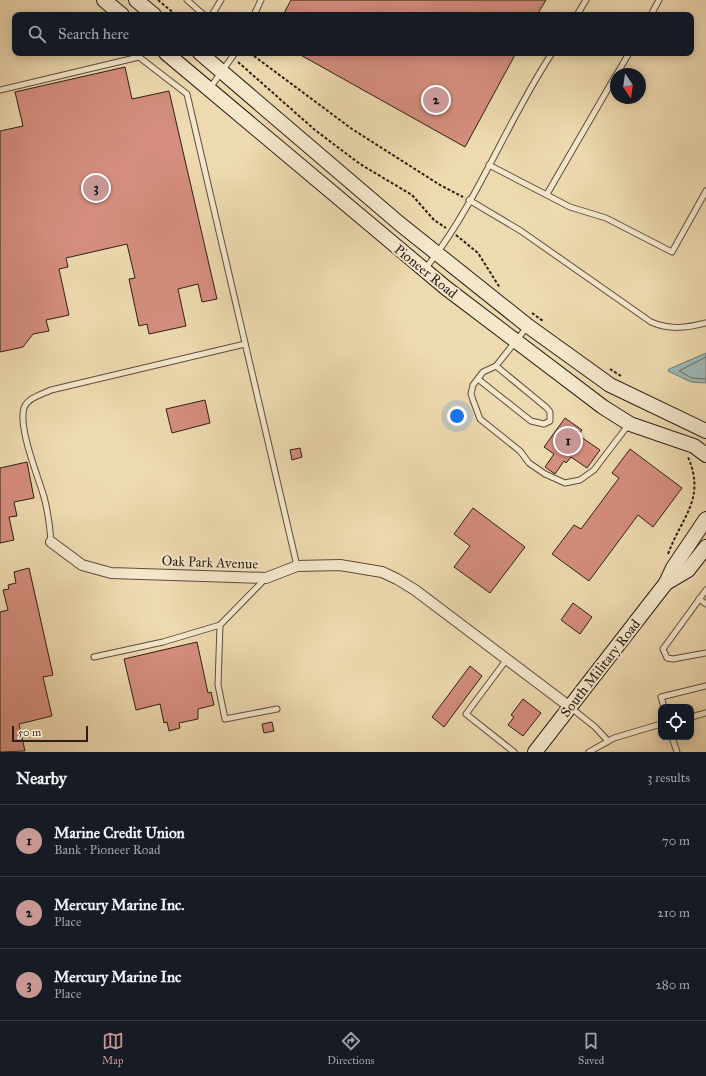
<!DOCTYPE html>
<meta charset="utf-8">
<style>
body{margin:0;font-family:"IM FELL Great Primer",serif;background:#242831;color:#f1f3f6}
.controls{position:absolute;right:12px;bottom:12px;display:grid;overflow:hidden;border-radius:8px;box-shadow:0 2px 10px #0003}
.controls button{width:36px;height:36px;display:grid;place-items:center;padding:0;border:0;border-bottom:1px solid #363941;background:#171b24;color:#f1f3f6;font:20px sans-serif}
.compass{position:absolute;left:610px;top:68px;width:36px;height:36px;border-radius:50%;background:#171b24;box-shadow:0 2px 10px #0003;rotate:167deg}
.scale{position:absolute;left:12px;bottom:10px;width:76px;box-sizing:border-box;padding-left:4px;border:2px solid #2d1e16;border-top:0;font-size:11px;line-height:14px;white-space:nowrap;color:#2d1e16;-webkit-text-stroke:3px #f4e7cc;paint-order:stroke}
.you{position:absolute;left:457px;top:416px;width:14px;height:14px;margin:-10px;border:3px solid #fff;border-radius:50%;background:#1a73e8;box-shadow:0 0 0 6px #1a73e833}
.badge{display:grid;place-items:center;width:26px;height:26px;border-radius:50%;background:#c59692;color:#111;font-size:13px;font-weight:700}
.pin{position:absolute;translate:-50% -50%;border:2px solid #fff;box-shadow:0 1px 4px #0006}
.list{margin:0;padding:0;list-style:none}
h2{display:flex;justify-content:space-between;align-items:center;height:52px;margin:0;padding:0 16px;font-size:17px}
h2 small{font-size:13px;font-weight:400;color:#9ea1a6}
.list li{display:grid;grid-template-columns:26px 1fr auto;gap:12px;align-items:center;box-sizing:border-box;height:72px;padding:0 16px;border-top:1px solid #363941}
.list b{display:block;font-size:15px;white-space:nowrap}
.list p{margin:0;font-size:13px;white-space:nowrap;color:#9ea1a6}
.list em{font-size:13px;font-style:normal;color:#9ea1a6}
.icon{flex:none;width:22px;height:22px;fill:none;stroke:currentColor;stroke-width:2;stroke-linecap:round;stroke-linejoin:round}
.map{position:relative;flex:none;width:706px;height:752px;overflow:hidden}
.search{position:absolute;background:#171b24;box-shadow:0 2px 10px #0003;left:12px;right:12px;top:12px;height:44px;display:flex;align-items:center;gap:10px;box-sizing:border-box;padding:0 14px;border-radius:8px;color:#9ea1a6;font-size:15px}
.sheet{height:268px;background:#171b24}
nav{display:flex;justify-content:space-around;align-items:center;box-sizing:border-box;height:56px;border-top:1px solid #363941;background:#171b24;font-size:11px;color:#9ea1a6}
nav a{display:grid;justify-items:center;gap:2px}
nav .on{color:#c59692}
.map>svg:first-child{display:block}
.water{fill:#9cb9b4;stroke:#707b75}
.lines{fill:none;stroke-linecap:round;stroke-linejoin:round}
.shore{stroke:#646c65;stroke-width:1}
.building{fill:#d58e7e;stroke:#2d1e16}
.service-casing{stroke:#5d4d3c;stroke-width:7}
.minor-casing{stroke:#5d4d3c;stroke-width:12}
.secondary-casing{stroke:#2d1e16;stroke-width:16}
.path{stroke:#2d1e16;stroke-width:2;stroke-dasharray:3 2;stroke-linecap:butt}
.service{stroke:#f4e7cc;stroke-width:5}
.minor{stroke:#f4e7cc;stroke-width:10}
.secondary{stroke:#f4e7cc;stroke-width:14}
.labels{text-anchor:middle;stroke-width:4;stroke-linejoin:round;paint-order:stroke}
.street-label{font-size:14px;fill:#2d1e16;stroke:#f4e7cc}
</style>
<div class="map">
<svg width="706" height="752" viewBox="0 0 706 752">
<rect width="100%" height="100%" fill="#eedab0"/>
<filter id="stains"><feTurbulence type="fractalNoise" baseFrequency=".005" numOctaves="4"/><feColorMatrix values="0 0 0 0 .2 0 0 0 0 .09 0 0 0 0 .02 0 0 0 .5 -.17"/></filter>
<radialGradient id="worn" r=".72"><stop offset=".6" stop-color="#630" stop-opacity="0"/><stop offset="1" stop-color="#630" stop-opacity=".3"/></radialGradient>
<path class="water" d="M 706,353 L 706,383 L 691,382 L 668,371 L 669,369 Z"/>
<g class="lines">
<path class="shore" d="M 706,357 L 679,371 L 692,378 L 706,379"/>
</g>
<g class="building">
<path d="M 291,0 L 546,0 L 537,15 L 283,15 Z"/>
<path d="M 297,53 L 516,53 L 465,147 Z"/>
<path d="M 125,67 L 132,99 L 169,91 L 217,299 L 202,302 L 198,284 L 178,289 L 186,326 L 149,334 L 147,324 L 139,326 L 129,279 L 135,278 L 127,244 L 66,258 L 68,267 L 59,269 L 69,315 L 46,320 L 49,331 L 33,334 L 23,347 L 0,352 L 0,131 L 23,126 L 15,92 Z"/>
<path d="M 205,400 L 210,423 L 172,433 L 166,409 Z"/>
<path d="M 565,418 L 582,430 L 578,435 L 600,450 L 587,468 L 571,457 L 566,463 L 564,461 L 555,474 L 545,467 L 554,454 L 544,447 Z"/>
<path d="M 300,448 L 302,457 L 292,460 L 290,450 Z"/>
<path d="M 630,449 L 682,488 L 653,527 L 638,515 L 589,581 L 552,554 L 574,525 L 581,529 L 619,478 L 612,473 Z"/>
<path d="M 27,462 L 34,498 L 14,502 L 17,516 L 9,517 L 14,540 L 0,543 L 0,468 Z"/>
<path d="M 473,508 L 525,547 L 490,593 L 454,567 L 470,546 L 454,534 Z"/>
<path d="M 29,568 L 53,675 L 43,677 L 52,716 L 19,724 L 25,751 L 0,752 L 0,612 L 8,610 L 3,590 L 9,589 L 8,585 L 16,583 L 14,572 Z"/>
<path d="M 573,603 L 592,617 L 580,634 L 561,620 Z"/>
<path d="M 197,642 L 208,693 L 211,692 L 214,705 L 198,709 L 198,719 L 179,723 L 180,728 L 169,731 L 167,722 L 164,723 L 160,704 L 136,710 L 124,659 Z"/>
<path d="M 470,666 L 482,676 L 444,727 L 432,717 Z"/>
<path d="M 523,699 L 541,713 L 523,736 L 508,725 L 514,717 L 511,715 Z"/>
<path d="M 272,722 L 274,731 L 264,733 L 262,724 Z"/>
</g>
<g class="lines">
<g class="service-casing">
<g id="service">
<path d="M 187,0 L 204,15"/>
<path d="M 212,15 L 221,0"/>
<path d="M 254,15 L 261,0"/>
<path d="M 577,15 L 586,0"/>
<path d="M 651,15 L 659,0"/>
<path d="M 617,74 L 629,53"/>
<path d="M 210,88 L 235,53"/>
<path d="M 0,90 L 139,57 L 187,94 L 297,566"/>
<path d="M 489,165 L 570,207 L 606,218 L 672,252 L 706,191"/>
<path d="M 547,194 L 616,75"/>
<path d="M 469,200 L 521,231 L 651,322 C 669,330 687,328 706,323"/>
<path d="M 425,269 C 477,204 506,123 552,53"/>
<path d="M 527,327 L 496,366 L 483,372 L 473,385 L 471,394 L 473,400 L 480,419 L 520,451 L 529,463 L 545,474 L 565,483 L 580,480 L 594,470 L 629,424"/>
<path d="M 478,379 L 531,421 L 544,424 L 550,421 L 550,412 L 547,408 L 496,366"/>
<path d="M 51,542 C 50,527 48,512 44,497 C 38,476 18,428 24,408 C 27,398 43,394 51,390 L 245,344"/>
<path d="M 265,579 L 220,625 L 218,685 L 225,719 L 277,709"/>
<path d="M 706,590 L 663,649 L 667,658 L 673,659 L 706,653"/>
<path d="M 699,599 L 706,604"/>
<path d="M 94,657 L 163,642 L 220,625"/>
<path d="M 507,659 L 466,714 L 514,752"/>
<path d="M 570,707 L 595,727 L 608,741"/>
<path d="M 664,707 L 661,697 L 706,686"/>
<path d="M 691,717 L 706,713"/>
<path d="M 672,737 L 677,752"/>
<path d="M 589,752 L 614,738 L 661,724"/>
</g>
</g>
<g class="minor-casing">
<path id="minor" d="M 51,542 L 82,565 L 111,573 L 266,578 L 297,566 L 340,565 L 382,572 L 397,579 L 415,590 L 570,707"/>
</g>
<g class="secondary-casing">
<g id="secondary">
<path d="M 104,0 L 122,15"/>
<path d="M 136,0 L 154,15"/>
<path d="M 166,53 L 446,288 L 603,407 L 630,424 L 694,446 L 706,455"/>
<path d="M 200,53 L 400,224 L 528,326 L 610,385 L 706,431"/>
<path d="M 666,583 L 688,570 L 706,547"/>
<path d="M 535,752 L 666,583 L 673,568 L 706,519"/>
</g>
</g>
<g class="path">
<path d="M 158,0 L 176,15"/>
<path d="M 250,53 L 352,129 L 440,185 L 463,197"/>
<path d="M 238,62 L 315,130 L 360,164 L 412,195 L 434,220 L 446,228"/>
<path d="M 456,235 L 478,253 L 500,288"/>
<path d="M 532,313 L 543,321"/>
<path d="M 610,369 L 621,376"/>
<path d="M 668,554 C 682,516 706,499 688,457"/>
</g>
<use href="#service" class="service"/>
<use href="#minor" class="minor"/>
<use href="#secondary" class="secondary"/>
</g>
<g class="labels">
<g class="street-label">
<text transform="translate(426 271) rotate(39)" y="5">Pioneer Road</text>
<text transform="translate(210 562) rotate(2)" y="5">Oak Park Avenue</text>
<text transform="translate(600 668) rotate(-52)" y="5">South Military Road</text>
</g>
</g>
<rect width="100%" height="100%" filter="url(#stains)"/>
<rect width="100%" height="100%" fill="url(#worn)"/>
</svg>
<div class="controls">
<button><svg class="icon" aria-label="locate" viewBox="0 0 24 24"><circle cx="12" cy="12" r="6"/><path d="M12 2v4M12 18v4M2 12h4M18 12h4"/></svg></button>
</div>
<svg class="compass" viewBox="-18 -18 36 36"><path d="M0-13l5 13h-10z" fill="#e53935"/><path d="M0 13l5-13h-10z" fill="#9ea1a6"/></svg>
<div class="scale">50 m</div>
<div class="you"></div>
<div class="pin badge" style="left:568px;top:441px">1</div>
<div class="pin badge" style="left:436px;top:100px">2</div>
<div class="pin badge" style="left:96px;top:188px">3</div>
<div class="search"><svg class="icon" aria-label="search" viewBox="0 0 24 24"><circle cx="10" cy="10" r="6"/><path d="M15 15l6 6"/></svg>Search here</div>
</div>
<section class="sheet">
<h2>Nearby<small>3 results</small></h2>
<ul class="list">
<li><span class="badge">1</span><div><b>Marine Credit Union</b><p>Bank · Pioneer Road</p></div><em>70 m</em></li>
<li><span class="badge">2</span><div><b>Mercury Marine Inc.</b><p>Place</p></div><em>210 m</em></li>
<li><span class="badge">3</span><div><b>Mercury Marine Inc</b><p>Place</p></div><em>280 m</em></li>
</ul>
</section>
<nav>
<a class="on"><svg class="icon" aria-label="map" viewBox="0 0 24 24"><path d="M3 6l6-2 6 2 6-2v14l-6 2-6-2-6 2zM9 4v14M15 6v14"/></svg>Map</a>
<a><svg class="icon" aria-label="directions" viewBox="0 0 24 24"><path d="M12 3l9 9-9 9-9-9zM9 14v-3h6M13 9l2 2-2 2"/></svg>Directions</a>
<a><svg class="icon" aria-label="saved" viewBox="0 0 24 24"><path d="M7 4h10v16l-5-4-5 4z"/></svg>Saved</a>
</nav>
